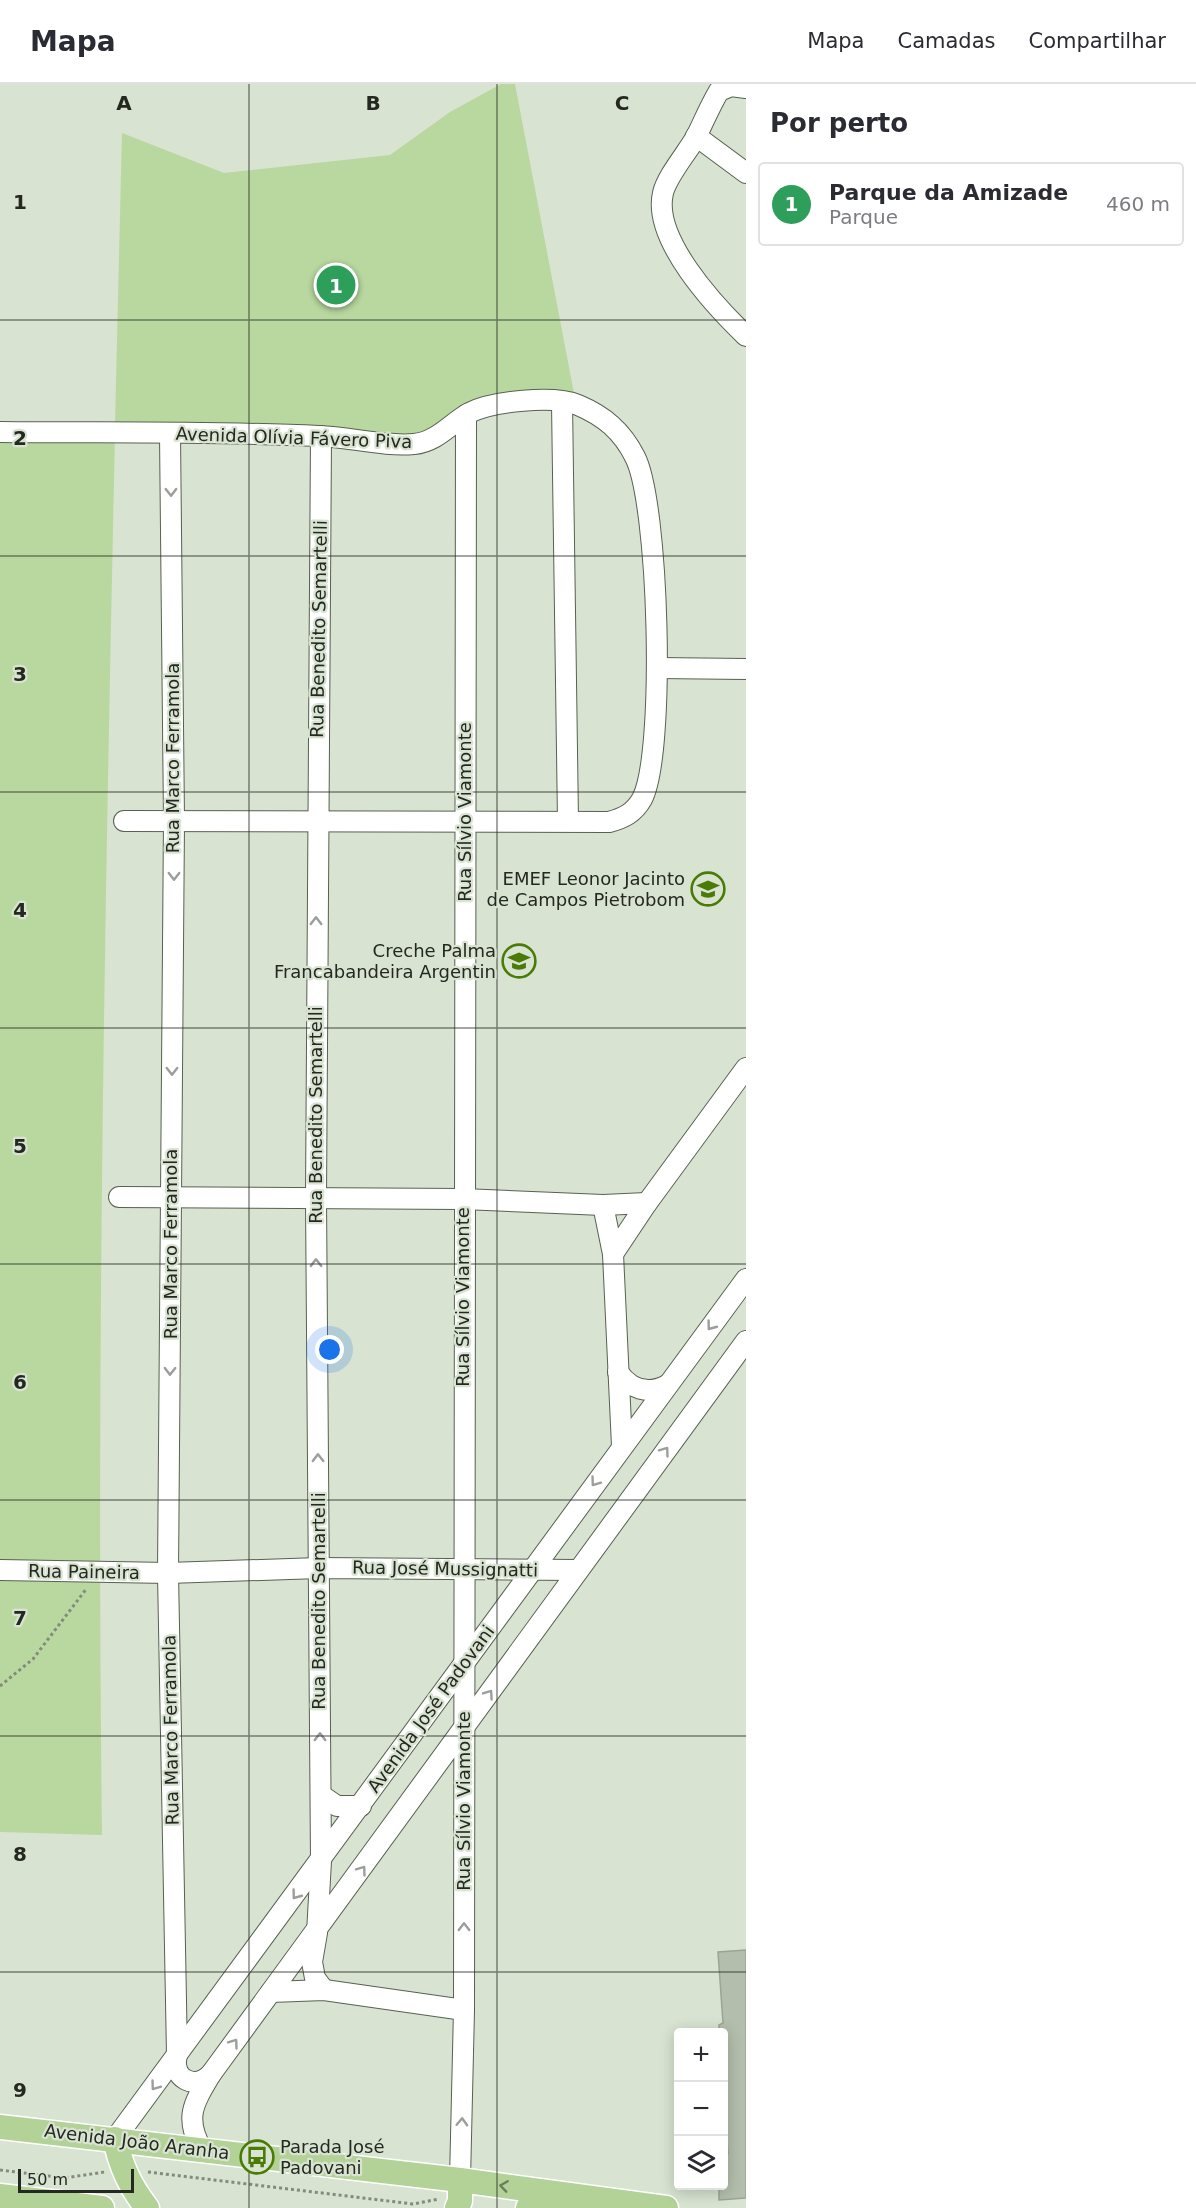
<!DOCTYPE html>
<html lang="pt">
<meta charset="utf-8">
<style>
body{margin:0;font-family:"DejaVu Sans",sans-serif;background:#f2f2f3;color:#2b2b33}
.controls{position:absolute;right:18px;bottom:18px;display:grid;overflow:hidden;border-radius:6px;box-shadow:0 3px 15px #0003}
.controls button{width:54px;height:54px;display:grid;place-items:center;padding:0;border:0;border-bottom:2px solid #e1e1e2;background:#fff;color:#2b2b33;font:30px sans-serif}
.scale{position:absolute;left:18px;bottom:15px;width:116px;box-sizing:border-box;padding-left:6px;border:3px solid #242821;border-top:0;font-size:16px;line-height:21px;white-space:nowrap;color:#242821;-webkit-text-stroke:4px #d8e3d1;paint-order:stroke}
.you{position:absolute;left:330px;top:1266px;width:21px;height:21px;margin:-15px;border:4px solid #fff;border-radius:50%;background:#1a73e8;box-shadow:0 0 0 9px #1a73e833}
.badge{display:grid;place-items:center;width:39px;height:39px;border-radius:50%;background:#497b06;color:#fff;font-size:20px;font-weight:700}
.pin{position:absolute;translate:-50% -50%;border:3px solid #fff;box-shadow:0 2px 6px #0006}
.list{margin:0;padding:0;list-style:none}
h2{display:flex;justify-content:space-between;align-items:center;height:78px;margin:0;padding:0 24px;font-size:26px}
h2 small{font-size:20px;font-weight:400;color:#7c7c81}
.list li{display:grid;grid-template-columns:39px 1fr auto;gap:18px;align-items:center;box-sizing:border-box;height:84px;margin:0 12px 12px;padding:0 12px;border:2px solid #e1e1e2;border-radius:6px}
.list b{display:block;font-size:22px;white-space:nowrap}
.list p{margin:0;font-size:20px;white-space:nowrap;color:#7c7c81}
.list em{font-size:20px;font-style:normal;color:#7c7c81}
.icon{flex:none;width:33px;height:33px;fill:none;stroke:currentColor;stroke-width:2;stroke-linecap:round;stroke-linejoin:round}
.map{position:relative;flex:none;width:746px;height:2124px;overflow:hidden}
header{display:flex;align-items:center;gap:36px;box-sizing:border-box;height:84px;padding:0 30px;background:#fff;border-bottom:2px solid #e1e1e2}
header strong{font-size:28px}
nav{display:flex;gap:33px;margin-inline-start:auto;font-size:21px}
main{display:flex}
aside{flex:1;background:#fff}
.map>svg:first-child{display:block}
.green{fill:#b8d89f}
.building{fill:#b3beac;stroke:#9ba594;stroke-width:1.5}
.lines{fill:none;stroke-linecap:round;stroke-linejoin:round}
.minor-casing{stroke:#586151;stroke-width:22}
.major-casing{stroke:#fff;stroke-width:27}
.path{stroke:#848b7e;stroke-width:3;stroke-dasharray:3 3;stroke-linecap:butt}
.minor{stroke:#fff;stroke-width:20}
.major{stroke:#b3d297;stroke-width:24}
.oneway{stroke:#9c9e9b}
.oneway2{stroke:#6c7d5c}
.grid{fill:none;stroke:#242821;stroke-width:1.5;stroke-opacity:0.55}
.labels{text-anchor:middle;stroke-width:4.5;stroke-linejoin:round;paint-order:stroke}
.street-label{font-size:18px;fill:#242821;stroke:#d8e3d1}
.poi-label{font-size:18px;fill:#242821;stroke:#d8e3d1;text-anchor:end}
.grid-label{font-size:20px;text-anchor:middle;font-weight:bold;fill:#242821;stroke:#d8e3d1;stroke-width:4.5;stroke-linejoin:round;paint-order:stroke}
</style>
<header>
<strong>Mapa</strong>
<nav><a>Mapa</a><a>Camadas</a><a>Compartilhar</a></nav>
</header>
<main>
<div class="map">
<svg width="746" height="2124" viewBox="0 0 746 2124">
<rect width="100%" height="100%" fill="#d8e3d1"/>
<g class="green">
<path d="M 501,0 L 515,0 L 576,320 L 517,312 L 428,353 L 115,340 L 122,49 L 224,89 L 390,71 L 450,28 Z"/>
<path d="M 0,349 L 115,350 C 105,817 96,1284 102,1751 L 0,1748 Z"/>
</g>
<path class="building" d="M 746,1866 L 746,2114 L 719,2116 L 719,2102 L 724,2102 L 724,2072 L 728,2070 L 724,2008 L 724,1948 L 719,1948 L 719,1941 L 723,1939 L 718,1868 Z"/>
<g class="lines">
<g class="minor-casing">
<g id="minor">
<path d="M 746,4 L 731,2 L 719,7 C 710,22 704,37 696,53 C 687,69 667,92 663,109 C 652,155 715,222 746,252"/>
<path d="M 696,52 L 746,89"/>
<path d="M 562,319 L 568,737"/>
<path d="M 0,348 C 106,349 213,347 319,352 C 350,353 384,363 414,360 C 437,358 451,339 469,329 C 492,317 554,311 578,321 C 604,332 622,347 635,373 C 659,419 666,670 642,715 C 634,729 624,734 609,738 L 124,737"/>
<path d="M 170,350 L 174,737 L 168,1489 L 177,1971 C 171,1994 194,2007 211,1990"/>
<path d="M 321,352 L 316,1114 L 321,1777 L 317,1849 L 312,1878 L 315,1894 L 324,1906"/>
<path d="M 658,584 L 746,585"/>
<path d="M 119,1113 L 463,1115 L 603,1121 L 647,1119"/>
<path d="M 603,1121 L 613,1170 L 622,1362"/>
<path d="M 613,1170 L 647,1119 L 746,984"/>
<path d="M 618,1288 C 630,1305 648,1311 667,1301"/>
<path d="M 0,1486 L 168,1489 L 319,1484 L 577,1486"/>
<path d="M 321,1711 L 337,1722 L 361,1722"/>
<path d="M 271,1908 L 324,1906 L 464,1926"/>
<path d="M 115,2055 L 746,1195"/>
<path d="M 202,2066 C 184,2034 193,2020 211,1990 L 746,1257"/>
<path d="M 460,2096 L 464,1926 L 466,331"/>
</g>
</g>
<g class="major-casing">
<g id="major">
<path d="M 0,2043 L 460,2096 L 666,2124"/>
<path d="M 115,2055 C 121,2083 130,2102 147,2124"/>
<path d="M 0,2112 L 102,2124"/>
<path d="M 457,2124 L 460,2117 L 460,2096"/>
<path d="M 528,2124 L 540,2120 L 564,2123"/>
</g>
</g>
<g class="path">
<path d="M 0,1602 L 33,1575 L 87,1504"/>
<path d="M 0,2086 L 64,2094 L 105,2088"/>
<path d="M 148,2088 L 413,2120 L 439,2115"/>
</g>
<use href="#minor" class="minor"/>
<use href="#major" class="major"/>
</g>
<defs><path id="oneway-chevron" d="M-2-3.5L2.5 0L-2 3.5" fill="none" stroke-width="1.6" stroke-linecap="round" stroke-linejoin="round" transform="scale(1.5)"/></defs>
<g class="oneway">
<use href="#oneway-chevron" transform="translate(171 408) rotate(89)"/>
<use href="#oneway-chevron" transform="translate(174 792) rotate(90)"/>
<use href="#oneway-chevron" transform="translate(316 837) rotate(-90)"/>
<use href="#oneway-chevron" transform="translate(172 987) rotate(90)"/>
<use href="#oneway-chevron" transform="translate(316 1179) rotate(-91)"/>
<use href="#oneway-chevron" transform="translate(711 1242) rotate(127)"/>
<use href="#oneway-chevron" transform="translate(170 1287) rotate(91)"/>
<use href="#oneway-chevron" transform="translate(665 1367) rotate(-54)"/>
<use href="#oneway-chevron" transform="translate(318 1374) rotate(-91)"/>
<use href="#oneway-chevron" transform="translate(595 1398) rotate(126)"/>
<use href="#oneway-chevron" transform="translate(489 1610) rotate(-55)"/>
<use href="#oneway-chevron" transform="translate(320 1653) rotate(-90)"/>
<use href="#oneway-chevron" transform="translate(362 1786) rotate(-54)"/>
<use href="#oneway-chevron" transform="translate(296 1811) rotate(127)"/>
<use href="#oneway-chevron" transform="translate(464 1843) rotate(-90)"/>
<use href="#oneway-chevron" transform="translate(234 1959) rotate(-54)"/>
<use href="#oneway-chevron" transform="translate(155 2002) rotate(126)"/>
<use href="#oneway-chevron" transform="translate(462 2038) rotate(-88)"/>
</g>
<use class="oneway2" href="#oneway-chevron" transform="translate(504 2102) rotate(-172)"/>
<path class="grid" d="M 249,0 L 249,2124M 497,0 L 497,2124M 0,236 L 746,236M 0,472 L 746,472M 0,708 L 746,708M 0,944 L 746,944M 0,1180 L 746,1180M 0,1416 L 746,1416M 0,1652 L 746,1652M 0,1888 L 746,1888"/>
<defs>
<g id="school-ring" transform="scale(1.725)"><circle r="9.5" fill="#d8e3d1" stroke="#497b06" stroke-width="1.5"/><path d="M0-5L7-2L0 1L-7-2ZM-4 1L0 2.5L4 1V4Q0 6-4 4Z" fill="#497b06"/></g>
<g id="bus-ring" transform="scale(1.725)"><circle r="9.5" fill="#d8e3d1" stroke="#497b06" stroke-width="1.5"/><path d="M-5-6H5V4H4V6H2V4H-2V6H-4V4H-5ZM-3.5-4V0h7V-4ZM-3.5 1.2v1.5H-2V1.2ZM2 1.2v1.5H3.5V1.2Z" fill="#497b06"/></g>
</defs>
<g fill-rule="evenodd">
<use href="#school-ring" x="708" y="805"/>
<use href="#school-ring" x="519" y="877"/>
<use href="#bus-ring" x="257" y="2073"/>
</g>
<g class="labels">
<g class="street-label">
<text transform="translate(294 354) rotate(2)" y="6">Avenida Olívia Fávero Piva</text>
<text transform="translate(319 545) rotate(-89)" y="6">Rua Benedito Semartelli</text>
<text transform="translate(173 674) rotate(-90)" y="6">Rua Marco Ferramola</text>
<text transform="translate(465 728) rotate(-90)" y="6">Rua Sílvio Viamonte</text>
<text transform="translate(316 1031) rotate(-90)" y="6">Rua Benedito Semartelli</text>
<text transform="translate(171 1160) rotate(-90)" y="6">Rua Marco Ferramola</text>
<text transform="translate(463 1213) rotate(-90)" y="6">Rua Sílvio Viamonte</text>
<text transform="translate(445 1485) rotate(1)" y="6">Rua José Mussignatti</text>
<text transform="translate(84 1488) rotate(1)" y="6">Rua Paineira</text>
<text transform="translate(319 1517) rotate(-90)" y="6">Rua Benedito Semartelli</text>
<text transform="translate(431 1625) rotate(-54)" y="6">Avenida José Padovani</text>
<text transform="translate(171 1646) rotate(-91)" y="6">Rua Marco Ferramola</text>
<text transform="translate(464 1717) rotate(-90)" y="6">Rua Sílvio Viamonte</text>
<text transform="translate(137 2058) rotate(7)" y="6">Avenida João Aranha</text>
</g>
<g class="poi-label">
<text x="685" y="801">EMEF Leonor Jacinto<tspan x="685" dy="21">de Campos Pietrobom</tspan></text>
<text x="496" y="873">Creche Palma<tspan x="496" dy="21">Francabandeira Argentin</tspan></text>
<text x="280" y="2069" text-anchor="start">Parada José<tspan x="280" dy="21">Padovani</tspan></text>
</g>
</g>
<g class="grid-label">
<text x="124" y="26">A</text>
<text x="373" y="26">B</text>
<text x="622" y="26">C</text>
<text x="20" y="125">1</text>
<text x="20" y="361">2</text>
<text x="20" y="597">3</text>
<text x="20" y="833">4</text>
<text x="20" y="1069">5</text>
<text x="20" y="1305">6</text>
<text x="20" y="1541">7</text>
<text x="20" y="1777">8</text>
<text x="20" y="2013">9</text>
</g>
</svg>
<div class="controls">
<button>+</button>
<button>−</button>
<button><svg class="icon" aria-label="layers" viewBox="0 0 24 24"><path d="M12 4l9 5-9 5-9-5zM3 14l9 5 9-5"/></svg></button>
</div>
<div class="scale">50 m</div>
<div class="you"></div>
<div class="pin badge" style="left:336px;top:201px;background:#2e9e5b">1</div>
</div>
<aside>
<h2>Por perto<small></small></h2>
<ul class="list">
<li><span class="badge" style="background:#2e9e5b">1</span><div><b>Parque da Amizade</b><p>Parque</p></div><em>460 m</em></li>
</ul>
</aside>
</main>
